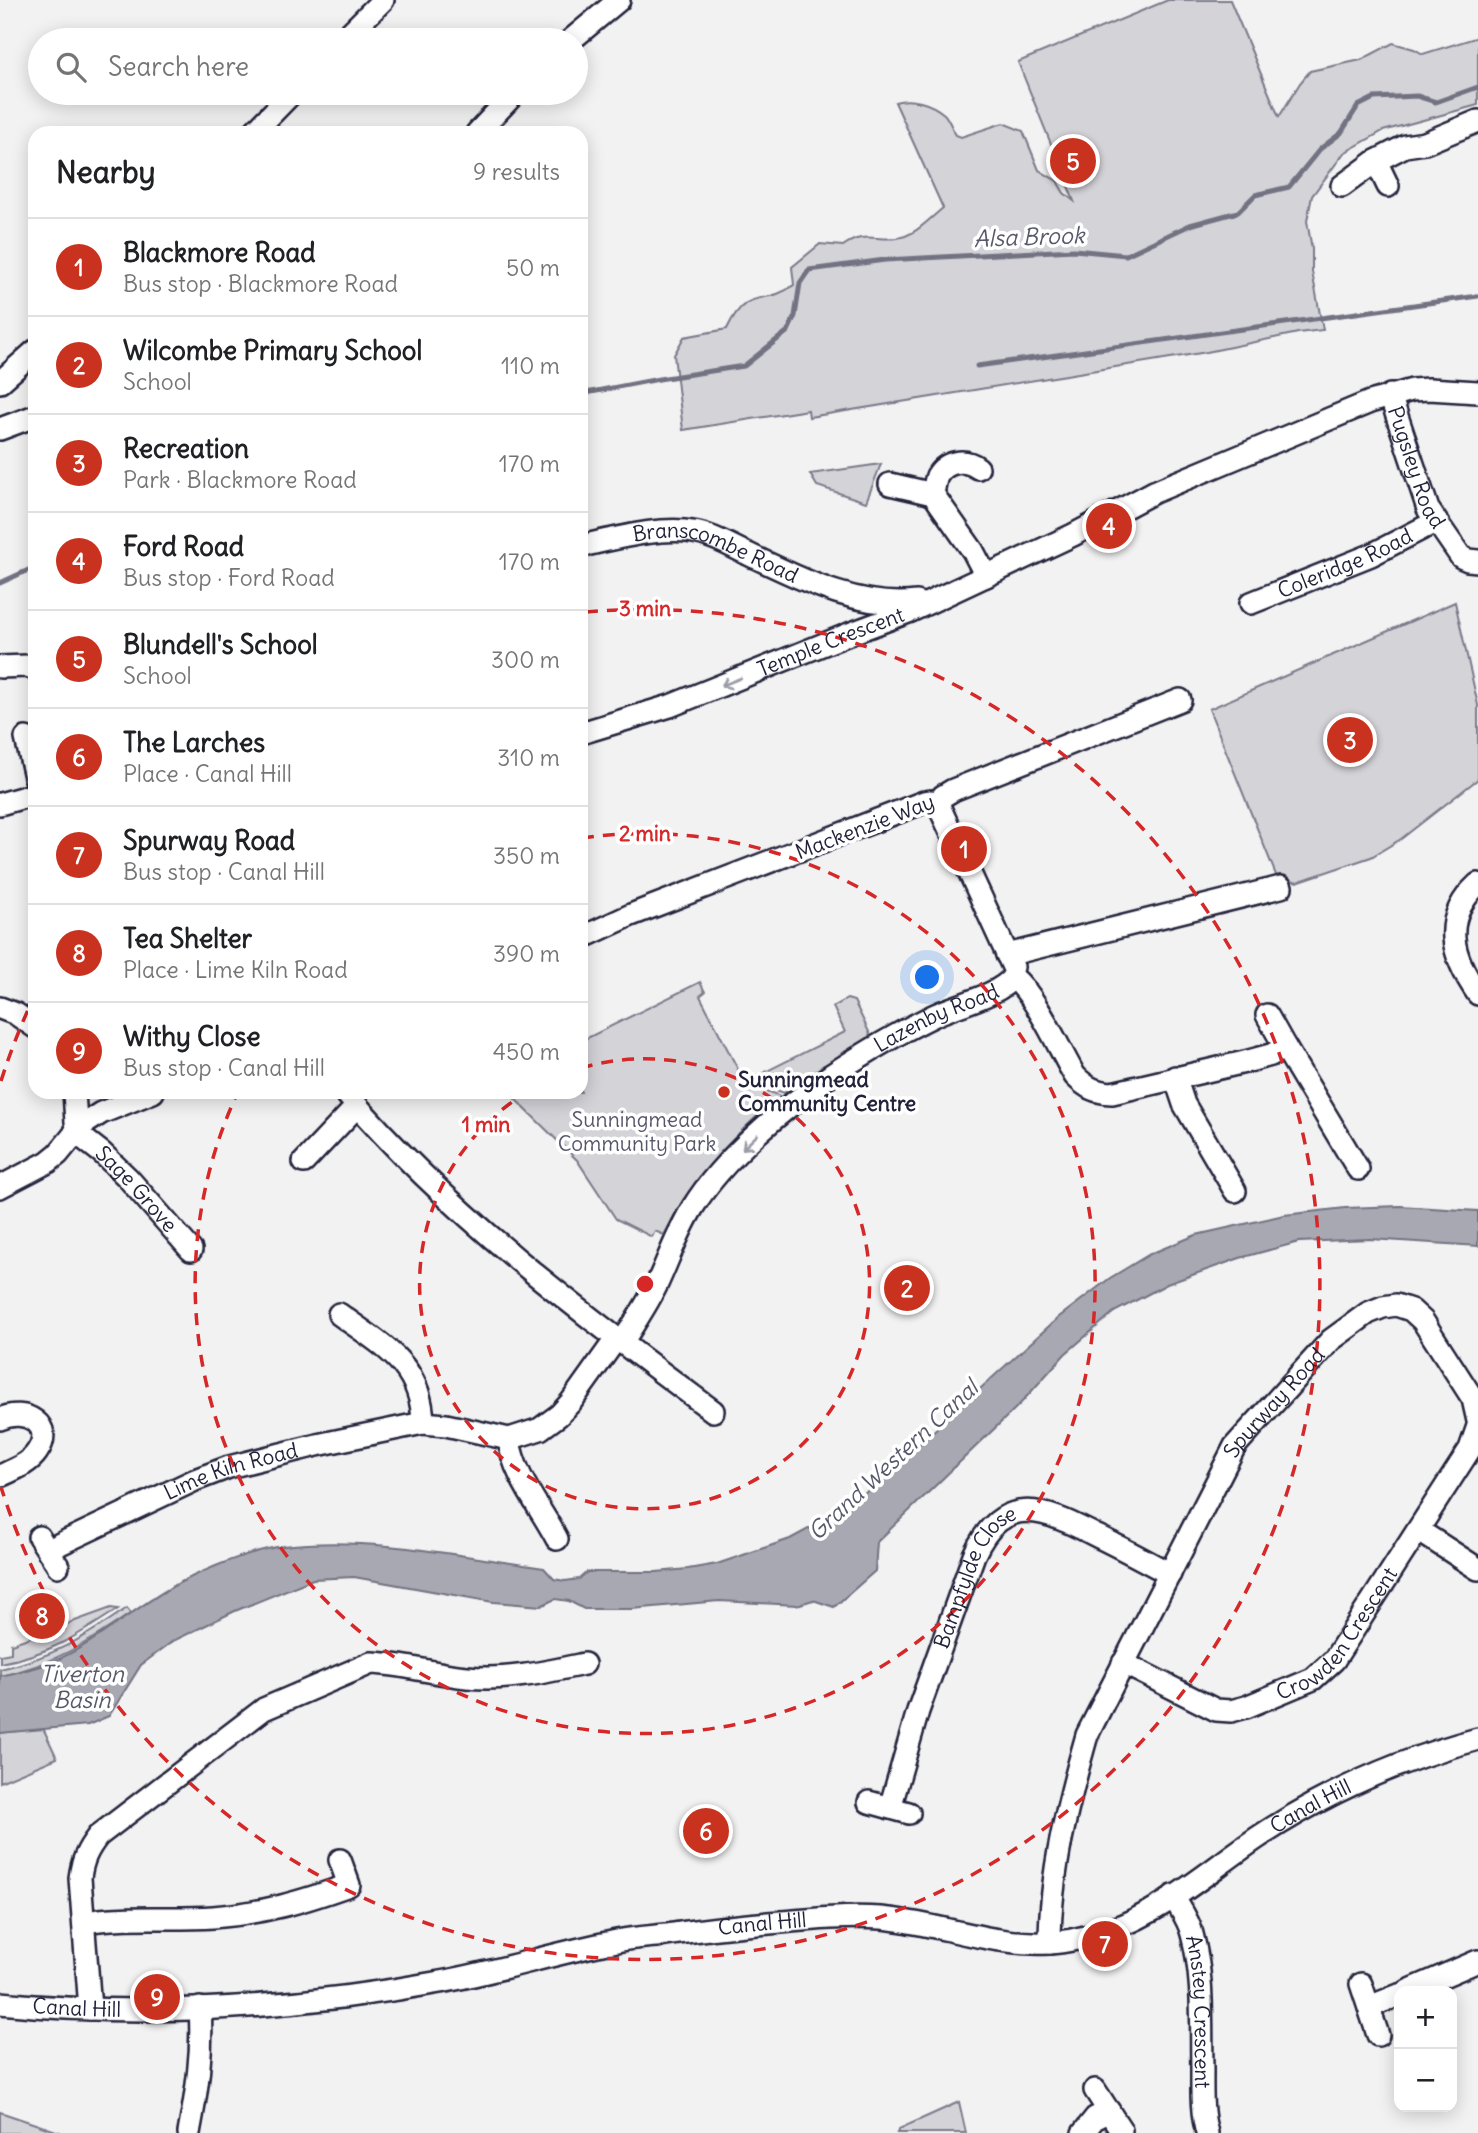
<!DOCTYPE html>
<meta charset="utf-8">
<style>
body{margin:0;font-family:Delius,sans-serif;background:#f2f2f2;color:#202124}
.controls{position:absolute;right:21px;bottom:21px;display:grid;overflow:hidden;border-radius:14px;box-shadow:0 4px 18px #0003}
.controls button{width:63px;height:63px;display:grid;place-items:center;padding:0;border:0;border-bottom:2px solid #e0e0e0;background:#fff;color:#202124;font:35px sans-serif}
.you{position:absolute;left:928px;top:978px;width:24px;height:24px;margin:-18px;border:5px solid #fff;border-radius:50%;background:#1a73e8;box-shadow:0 0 0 10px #1a73e833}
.badge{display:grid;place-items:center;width:46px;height:46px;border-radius:50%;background:#c8321e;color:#fff;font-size:23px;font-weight:700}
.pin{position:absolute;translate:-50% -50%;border:4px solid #fff;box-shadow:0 2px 7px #0006}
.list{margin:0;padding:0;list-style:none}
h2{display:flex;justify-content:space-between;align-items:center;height:91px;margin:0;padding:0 28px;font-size:30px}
h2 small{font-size:23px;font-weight:400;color:#757577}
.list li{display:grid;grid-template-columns:46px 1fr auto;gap:21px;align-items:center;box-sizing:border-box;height:98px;padding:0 28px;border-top:2px solid #e0e0e0}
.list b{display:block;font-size:26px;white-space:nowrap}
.list p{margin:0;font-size:23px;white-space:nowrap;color:#757577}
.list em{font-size:23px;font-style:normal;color:#757577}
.icon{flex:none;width:38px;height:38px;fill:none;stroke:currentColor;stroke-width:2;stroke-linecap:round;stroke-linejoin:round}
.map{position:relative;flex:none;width:1478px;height:2133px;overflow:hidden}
.search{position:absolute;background:#fff;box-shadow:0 4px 18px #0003;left:28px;top:28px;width:560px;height:77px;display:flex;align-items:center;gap:18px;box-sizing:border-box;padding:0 24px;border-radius:38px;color:#757577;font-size:26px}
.panel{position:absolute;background:#fff;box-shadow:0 4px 18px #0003;left:28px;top:126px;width:560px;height:973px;border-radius:21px}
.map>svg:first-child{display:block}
.green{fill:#d3d3d8;stroke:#7a7a8a;stroke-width:2}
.water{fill:#a8a8b2;stroke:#727282;stroke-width:2}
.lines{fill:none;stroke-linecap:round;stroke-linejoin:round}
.stream{stroke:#727282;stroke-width:5}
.minor-casing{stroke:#22223b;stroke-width:26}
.minor{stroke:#fff;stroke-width:21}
.oneway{stroke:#9c9ca7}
.ring{fill:none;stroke:#d62828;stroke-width:3.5;stroke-dasharray:12 9}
.poi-dot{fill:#c8321e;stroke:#fff;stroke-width:2.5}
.labels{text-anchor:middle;stroke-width:7;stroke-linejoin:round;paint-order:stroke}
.street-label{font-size:21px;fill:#22223b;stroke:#fff}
.poi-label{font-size:21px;font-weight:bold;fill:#22223b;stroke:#fff;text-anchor:start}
.park-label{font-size:21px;fill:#57576a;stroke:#fff}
.water-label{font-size:23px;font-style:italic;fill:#58586b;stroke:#fff}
.centre{fill:#d62828;stroke:#fff;stroke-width:3.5}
.ring-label{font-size:21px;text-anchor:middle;font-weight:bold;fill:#d62828;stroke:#fff;stroke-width:7;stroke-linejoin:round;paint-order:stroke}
</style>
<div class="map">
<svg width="1478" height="2133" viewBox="0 0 1478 2133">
<rect width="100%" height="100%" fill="#f2f2f3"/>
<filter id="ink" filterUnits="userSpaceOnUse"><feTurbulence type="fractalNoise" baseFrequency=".0143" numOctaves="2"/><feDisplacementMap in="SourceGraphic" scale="14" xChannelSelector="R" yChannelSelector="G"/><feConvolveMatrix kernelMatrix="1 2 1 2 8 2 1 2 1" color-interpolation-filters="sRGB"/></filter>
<g filter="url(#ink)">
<g class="green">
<path d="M 1168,0 L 1230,0 L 1279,117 L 1300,83 L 1310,71 L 1361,60 L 1393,43 L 1414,49 L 1423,54 L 1478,37 L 1478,105 L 1383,131 L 1344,153 L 1312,196 L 1307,221 L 1312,249 L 1312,272 L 1323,330 L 1298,333 L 1207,352 L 809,417 L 808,410 L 683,430 L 674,355 L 684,337 L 727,329 C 748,284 763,308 794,285 L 792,267 L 820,244 L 843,246 C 864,231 875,241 897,238 C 915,236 929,219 943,208 L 895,102 C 911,97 931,103 944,114 C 949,119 952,129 956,135 L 961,137 L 1003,123 L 1023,131 L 1039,170 L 1057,181 L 1064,193 L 1074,201 L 1018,62 Z"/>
<path d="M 881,464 L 866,502 L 817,486 L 810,474 Z"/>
<path d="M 1455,602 L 1478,705 L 1478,779 L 1401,839 L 1371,857 L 1297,882 L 1284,877 L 1278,880 L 1209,709 Z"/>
<path d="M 700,982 L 705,992 L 700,996 L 745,1083 L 781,1096 C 732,1135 692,1179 664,1235 L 655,1231 L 652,1237 L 616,1219 L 577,1160 L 508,1092 L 581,1092 L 581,1041 Z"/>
<path d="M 847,999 L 854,1001 L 870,1034 L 866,1040 L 784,1093 L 747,1081 L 845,1032 L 833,1007 Z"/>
<path d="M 111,1608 L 118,1609 C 77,1636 50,1654 0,1663 L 0,1655 L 11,1653 L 11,1644 L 14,1643 Z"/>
<path d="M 127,1608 L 131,1613 C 88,1643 52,1665 0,1676 L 0,1669 C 51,1658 84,1638 127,1608 Z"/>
<path d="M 43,1728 L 57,1758 L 0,1782 L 0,1733 Z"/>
<path d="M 959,2102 L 966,2133 L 897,2133 L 899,2129 Z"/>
<path d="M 0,2112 L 62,2133 L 0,2133 Z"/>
</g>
<path class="water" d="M 1400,1206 L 1478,1211 L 1478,1246 L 1370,1239 L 1299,1242 L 1240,1258 L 1167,1284 L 1114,1312 L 1065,1354 L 1021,1403 L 877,1542 L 875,1571 L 834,1607 L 813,1600 L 797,1605 L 719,1601 L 632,1609 L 584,1609 L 569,1601 L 555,1599 L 541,1606 L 493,1602 L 354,1577 L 313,1579 L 235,1611 L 173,1641 L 141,1665 L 109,1716 L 88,1725 L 0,1733 L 0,1676 C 17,1672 35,1669 52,1662 C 98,1643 135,1606 179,1583 C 208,1568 251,1550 284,1546 C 370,1536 459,1556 544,1568 L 554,1579 L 565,1581 L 579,1579 L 587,1572 L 656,1572 L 688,1569 L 717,1564 L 790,1539 L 851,1506 L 1059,1317 L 1110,1278 L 1150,1254 L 1196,1235 L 1284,1215 L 1345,1208 Z"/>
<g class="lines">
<g class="stream">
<path d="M 977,366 L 1478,296"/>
<path d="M 581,394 L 659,379 L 744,366 L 788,331 L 795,316 L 800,283 L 809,270 L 885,260 L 1074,250 L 1126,255 L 1190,225 L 1238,212 L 1255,195 L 1289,187 L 1320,149 L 1341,133 L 1358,106 L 1374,98 L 1417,96 L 1436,102 L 1478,87"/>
<path d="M 0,583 L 35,567"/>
</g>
<g class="minor-casing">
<g id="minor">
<path d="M 343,40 L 383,0"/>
<path d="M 571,40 L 619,0"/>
<path d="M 253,133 L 292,93"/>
<path d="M 477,133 L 515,93"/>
<path d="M 1342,186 L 1376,161"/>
<path d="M 1388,186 L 1376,161 L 1405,146 L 1425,143 L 1478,121"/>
<path d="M 0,382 L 35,351"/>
<path id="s1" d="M 1390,395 L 1428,509 L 1461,557 L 1468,560 L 1478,561"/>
<path d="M 0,429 L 35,416"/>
<path d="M 978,468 C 965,458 946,461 937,476 C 935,481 934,489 933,494 L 973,551 L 986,576"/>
<path d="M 890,484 L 933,494"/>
<path id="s2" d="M 581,546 C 614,539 660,526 693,532 C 713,535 730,546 748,554 C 801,579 857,609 917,602"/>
<path id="s3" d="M 1251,603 L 1371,555 L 1435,522"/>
<path d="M 0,667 L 28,666 L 35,669"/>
<path id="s4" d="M 581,733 L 670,706 L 849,634 L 911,611 L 1073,535 L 1154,492 L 1370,402 L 1412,390 L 1429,389 L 1478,392"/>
<path d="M 26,738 L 35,777"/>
<path d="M 0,804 L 35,794"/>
<path d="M 938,804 L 1013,967"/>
<path d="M 1478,884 C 1440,919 1452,957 1478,994"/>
<path d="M 581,938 L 631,915 L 924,802 L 931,801 L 938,804 L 943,796 L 953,790 L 1180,700"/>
<path d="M 1007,955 L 1281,887"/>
<path d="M 1013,977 C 1036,996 1059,1049 1075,1076 C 1087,1088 1095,1092 1112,1093 L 1245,1062 L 1271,1055 L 1285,1047 L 1358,1169"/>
<path d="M 0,1008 L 16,1014 L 35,1027"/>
<path d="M 1267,1015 L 1285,1047"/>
<path d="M 1175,1077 L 1184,1104 L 1235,1191"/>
<path d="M 345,1092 C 451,1216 583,1314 713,1411"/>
<path d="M 81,1126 L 101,1113 L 153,1092"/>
<path id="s5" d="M 75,1132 L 102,1153 L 128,1178 L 191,1250"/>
<path d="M 304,1162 L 357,1106"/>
<path d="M 0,1187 L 48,1162 L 58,1154 L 81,1126 L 76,1122 L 74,1092"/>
<path d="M 339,1314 C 381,1345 422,1364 423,1423"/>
<path id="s6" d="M 622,1343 C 634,1323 647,1305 657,1284 C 669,1258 678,1231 693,1207 C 723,1158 784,1108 831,1075 C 863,1054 898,1033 933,1016 C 955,1005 999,996 1013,977"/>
<path d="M 0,1419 C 25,1407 56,1425 37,1452 C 29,1464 13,1470 0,1476"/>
<path d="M 509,1439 C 513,1475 541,1508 557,1539"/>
<path d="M 1418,1530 L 1478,1569"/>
<path d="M 39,1537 L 58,1566"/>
<path id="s7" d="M 49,1552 L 60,1544 L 195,1480 L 229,1467 L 317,1445 L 423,1423 L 446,1425 L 509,1439 L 540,1429 L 559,1415 L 571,1402 L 616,1339"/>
<path id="s8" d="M 1123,1663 L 1216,1710 L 1231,1711 L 1246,1707 L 1313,1679 L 1334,1660 L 1470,1449 L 1478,1426"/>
<path d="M 869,1802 L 909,1813"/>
<path id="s9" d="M 890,1808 L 918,1711 L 974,1555 C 1004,1489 1047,1511 1097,1536 C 1122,1548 1146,1561 1170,1574"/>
<path id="s10" d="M 1173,1896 C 1180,1909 1189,1920 1192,1934 C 1204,1977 1201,2025 1202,2069 C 1202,2090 1201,2112 1207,2133"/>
<path d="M 84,1922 C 126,1915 170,1920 213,1917 C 264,1913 301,1902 349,1885 L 340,1860"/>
<path id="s11" d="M 1050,1943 C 1050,1873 1068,1802 1087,1735 L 1235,1446 L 1331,1340 L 1368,1313 L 1383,1307 L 1396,1305 L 1411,1310 L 1423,1321 L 1473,1399 L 1478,1421"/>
<path d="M 1361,1984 L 1378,2035"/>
<path d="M 1408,1991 L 1478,1961"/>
<path id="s12" d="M 0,2003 C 149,2018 299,2008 446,1981 C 502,1970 556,1953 612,1942 C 629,1938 648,1937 666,1935 C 704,1929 742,1925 781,1922 C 814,1919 848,1916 881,1918 C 937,1923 993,1946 1049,1943 C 1069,1942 1091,1936 1110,1930 C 1165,1911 1212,1868 1260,1836 C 1329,1791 1398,1760 1478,1739"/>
<path d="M 1369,2007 L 1399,1995"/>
<path d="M 90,2009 L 80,1878 C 82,1861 87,1850 98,1836 L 264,1709 L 371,1663 C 404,1664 435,1674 467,1677 C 507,1681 546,1672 584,1664"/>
<path d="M 1095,2090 L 1121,2130"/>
<path d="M 189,2133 C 197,2091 203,2051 200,2008"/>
<path d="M 1083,2133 L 1095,2118 L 1109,2111"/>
</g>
</g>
<use href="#minor" class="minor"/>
</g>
<defs><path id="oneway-shaft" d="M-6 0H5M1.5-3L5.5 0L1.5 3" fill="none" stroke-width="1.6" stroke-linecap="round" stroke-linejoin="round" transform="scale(1.75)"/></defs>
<g class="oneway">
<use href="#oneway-shaft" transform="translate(731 682) rotate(158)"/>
<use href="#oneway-shaft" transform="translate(750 1142) rotate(136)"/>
</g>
</g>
<g class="ring">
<path d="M581 1068A225 225 0 1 1 527 1092"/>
<path d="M582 838A450 450 0 1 1 237 1094"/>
<path d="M1 1081A675 675 0 0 1 33 999M586 612A675 675 0 1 1 1 1487"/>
</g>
<circle class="poi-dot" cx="724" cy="1092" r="7"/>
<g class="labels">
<g class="street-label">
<text dy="7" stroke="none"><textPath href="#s1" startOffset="77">Pugsley Road</textPath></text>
<text dy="7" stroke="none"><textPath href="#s2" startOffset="140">Branscombe Road</textPath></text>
<text dy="7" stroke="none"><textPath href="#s3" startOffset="102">Coleridge Road</textPath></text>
<text dy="7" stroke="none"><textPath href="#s4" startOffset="266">Temple Crescent</textPath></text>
<text transform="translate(865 827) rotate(-21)" y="7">Mackenzie Way</text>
<text dy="7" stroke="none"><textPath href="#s6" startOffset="466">Lazenby Road</textPath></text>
<text dy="7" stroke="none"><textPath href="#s5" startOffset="84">Sage Grove</textPath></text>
<text dy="7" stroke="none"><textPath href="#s11" startOffset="595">Spurway Road</textPath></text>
<text dy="7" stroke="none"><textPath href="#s7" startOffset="200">Lime Kiln Road</textPath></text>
<text dy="7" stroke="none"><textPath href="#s9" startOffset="248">Bampfylde Close</textPath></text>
<text dy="7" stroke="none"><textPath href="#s8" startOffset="256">Crowden Crescent</textPath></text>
<text dy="7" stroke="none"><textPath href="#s12" startOffset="1358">Canal Hill</textPath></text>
<text dy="7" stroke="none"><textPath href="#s12" startOffset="770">Canal Hill</textPath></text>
<text dy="7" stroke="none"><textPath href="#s12" startOffset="77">Canal Hill</textPath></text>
<text dy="7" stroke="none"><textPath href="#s10" startOffset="121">Anstey Crescent</textPath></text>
</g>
<g class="poi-label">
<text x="738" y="1087">Sunningmead<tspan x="738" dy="24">Community Centre</tspan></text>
</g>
<g class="park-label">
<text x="637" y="1127">Sunningmead<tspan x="637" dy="24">Community Park</tspan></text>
</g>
<g class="water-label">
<text transform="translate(1029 237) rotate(-2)" y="8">Alsa Brook</text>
<text transform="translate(893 1460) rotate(-43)" y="8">Grand Western Canal</text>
<text x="82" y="1682">Tiverton<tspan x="82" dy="26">Basin</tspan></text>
</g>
</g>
<circle cx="645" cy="1284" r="10" class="centre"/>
<g class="ring-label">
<text x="645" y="616">3 min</text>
<text x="645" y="841">2 min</text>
<text x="486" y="1132">1 min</text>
</g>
</svg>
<div class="controls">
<button>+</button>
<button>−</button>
</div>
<div class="you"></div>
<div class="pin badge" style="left:964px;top:849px">1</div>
<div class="pin badge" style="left:907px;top:1288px">2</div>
<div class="pin badge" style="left:1350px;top:740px">3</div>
<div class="pin badge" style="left:1109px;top:526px">4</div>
<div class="pin badge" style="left:1073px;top:161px">5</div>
<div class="pin badge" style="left:706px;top:1831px">6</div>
<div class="pin badge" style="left:1105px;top:1944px">7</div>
<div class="pin badge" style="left:42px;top:1616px">8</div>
<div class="pin badge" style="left:157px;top:1997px">9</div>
<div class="search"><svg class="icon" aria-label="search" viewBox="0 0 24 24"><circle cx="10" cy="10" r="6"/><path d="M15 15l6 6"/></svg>Search here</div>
<section class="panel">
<h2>Nearby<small>9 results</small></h2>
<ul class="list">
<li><span class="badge">1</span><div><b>Blackmore Road</b><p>Bus stop · Blackmore Road</p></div><em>50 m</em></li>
<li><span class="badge">2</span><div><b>Wilcombe Primary School</b><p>School</p></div><em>110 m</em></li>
<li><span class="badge">3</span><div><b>Recreation</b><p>Park · Blackmore Road</p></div><em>170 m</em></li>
<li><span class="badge">4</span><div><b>Ford Road</b><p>Bus stop · Ford Road</p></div><em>170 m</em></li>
<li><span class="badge">5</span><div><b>Blundell's School</b><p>School</p></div><em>300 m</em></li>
<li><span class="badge">6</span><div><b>The Larches</b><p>Place · Canal Hill</p></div><em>310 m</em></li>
<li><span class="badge">7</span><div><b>Spurway Road</b><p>Bus stop · Canal Hill</p></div><em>350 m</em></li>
<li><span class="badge">8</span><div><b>Tea Shelter</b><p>Place · Lime Kiln Road</p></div><em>390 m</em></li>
<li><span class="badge">9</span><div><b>Withy Close</b><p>Bus stop · Canal Hill</p></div><em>450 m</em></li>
</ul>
</section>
</div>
